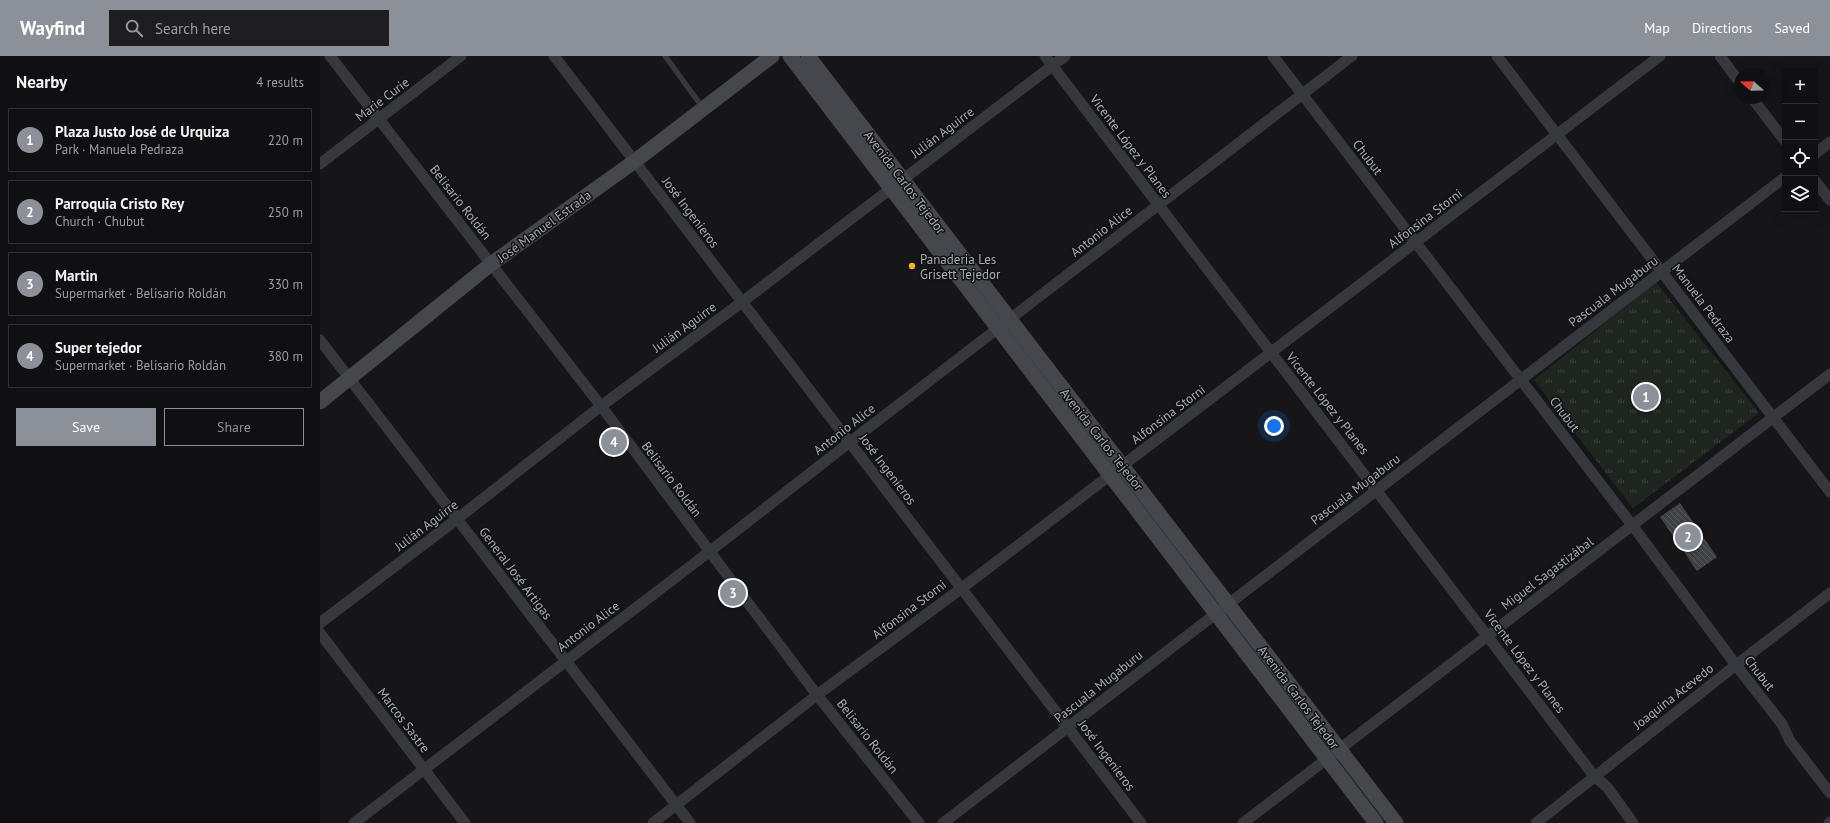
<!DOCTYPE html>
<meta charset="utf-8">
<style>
body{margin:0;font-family:"PT Sans",sans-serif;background:#1e1e20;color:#f1f3f6}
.controls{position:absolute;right:12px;top:12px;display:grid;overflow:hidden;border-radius:0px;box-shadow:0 4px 16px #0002}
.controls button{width:36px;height:36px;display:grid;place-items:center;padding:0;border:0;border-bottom:1px solid #303032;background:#101012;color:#f1f3f6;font:20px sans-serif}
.compass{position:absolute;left:1414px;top:12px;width:36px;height:36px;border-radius:50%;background:#101012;box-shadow:0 4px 16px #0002;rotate:290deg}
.you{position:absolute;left:954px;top:370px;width:14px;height:14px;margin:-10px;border:3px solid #fff;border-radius:50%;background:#1a73e8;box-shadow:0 0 0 6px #1a73e833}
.badge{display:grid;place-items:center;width:26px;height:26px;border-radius:50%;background:#8c9099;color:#fff;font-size:13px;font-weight:700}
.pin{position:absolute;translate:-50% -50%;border:2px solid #fff;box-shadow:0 1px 4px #0006}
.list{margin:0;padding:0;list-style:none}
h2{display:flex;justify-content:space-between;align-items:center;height:52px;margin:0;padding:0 16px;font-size:17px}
h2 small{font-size:13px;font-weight:400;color:#9c9d9f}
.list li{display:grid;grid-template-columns:26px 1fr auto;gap:12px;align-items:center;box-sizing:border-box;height:64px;margin:0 8px 8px;padding:0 8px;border:1px solid #303032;border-radius:0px}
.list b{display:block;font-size:15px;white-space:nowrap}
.list p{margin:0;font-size:13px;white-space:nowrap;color:#9c9d9f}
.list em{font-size:13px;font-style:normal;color:#9c9d9f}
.actions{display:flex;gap:8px;padding:12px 16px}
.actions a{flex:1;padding:9px 0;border:1px solid #8c9099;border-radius:0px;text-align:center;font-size:14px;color:#8c9099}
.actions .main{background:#8c9099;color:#fff}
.icon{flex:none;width:22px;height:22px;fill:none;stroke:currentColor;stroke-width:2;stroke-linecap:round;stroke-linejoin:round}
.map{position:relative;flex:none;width:1510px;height:767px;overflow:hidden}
header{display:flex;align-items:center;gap:24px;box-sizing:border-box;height:56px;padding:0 20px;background:#8c9099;color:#fff}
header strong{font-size:19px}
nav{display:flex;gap:22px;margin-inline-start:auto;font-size:14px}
.search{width:280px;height:36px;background:#1e1e20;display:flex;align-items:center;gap:10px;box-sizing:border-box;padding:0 14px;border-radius:0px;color:#9c9d9f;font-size:15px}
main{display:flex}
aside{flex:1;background:#101012}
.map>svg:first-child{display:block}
.grass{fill:url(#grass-tufts)}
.building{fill:url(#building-back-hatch)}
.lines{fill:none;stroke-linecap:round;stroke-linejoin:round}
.service{stroke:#37383d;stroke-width:5.5}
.minor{stroke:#37383d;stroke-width:11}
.secondary{stroke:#45474d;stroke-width:15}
.poi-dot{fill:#f2b134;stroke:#111113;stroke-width:1.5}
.labels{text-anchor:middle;stroke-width:3;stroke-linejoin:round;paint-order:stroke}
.street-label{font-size:13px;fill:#a8adb8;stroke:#111113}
.poi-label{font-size:13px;fill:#a8adb8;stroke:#111113;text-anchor:start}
</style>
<header>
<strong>Wayfind</strong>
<div class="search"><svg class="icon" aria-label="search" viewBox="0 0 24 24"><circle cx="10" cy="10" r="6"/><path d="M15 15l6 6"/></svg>Search here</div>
<nav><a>Map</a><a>Directions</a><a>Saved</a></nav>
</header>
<main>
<aside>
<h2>Nearby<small>4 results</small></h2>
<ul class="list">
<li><span class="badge">1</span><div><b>Plaza Justo José de Urquiza</b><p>Park · Manuela Pedraza</p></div><em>220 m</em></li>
<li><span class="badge">2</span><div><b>Parroquia Cristo Rey</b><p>Church · Chubut</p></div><em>250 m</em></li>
<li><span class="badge">3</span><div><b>Martin</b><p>Supermarket · Belisario Roldán</p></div><em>330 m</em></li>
<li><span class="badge">4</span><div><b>Super tejedor</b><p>Supermarket · Belisario Roldán</p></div><em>380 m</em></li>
</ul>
<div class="actions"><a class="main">Save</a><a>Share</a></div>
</aside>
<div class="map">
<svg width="1510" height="767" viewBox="0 0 1510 767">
<defs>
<pattern id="grass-tufts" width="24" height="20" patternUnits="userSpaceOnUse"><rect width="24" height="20" fill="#1e261f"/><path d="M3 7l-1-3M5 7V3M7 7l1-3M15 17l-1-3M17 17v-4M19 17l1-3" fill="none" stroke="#3c433d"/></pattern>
<pattern id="building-back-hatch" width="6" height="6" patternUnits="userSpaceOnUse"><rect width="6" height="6" fill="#404145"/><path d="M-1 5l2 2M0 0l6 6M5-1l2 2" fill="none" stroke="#595a5e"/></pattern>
</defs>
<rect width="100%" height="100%" fill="#161618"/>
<path class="grass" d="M 1336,226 L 1439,357 L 1313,452 L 1214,324 Z"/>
<path class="building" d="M 1360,447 L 1397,501 L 1377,515 L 1340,461 Z"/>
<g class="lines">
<path class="service" d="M 345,0 L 383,52"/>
<g class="minor">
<path d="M 10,0 L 281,350 L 497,639 L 599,767"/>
<path d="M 234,0 L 821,767"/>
<path d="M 725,0 L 1274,720 L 1287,731 L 1313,767"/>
<path d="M 953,0 L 1312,469 L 1416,609 L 1462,668 L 1470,685 L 1510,737"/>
<path d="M 1177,0 L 1510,436"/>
<path d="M 1400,0 L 1420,27"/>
<path d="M 1432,42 L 1465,85"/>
<path d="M 1495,98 L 1510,86"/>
<path d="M 0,108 L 141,0"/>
<path d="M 1495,125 L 1510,144"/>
<path d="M 0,284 L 370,767"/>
<path d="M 0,567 L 137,463 L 281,350 L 422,246 L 745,0"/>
<path d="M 0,577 L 145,767"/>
<path d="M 34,767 L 389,496 L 530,386 L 1032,0"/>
<path d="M 333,767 L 497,639 L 642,532 L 1340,0"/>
<path d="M 623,767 L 1465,121"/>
<path d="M 923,767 L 1510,318"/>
<path d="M 1216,767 L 1416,609 L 1510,537"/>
<path d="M 1509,767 L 1510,766"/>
</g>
<g class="secondary">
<path d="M 470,0 L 1056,767"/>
<path d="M 488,0 L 1076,767"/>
<path d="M 0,346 L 171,208 L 315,105 L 452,0"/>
</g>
</g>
<circle class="poi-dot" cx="592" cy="210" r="4"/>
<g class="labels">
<g class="street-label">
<text transform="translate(62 43) rotate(-37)" y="5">Marie Curie</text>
<text transform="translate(622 76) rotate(-37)" y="5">Julián Aguirre</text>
<text transform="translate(811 90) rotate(53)" y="5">Vicente López y Planes</text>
<text transform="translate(1048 101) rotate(53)" y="5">Chubut</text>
<text transform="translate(585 126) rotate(53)" y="5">Avenida Carlos Tejedor</text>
<text transform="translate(141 146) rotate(52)" y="5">Belisario Roldán</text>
<text transform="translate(371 156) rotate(53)" y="5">José Ingenieros</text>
<text transform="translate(1105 162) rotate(-37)" y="5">Alfonsina Storni</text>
<text transform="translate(224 170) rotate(-36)" y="5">José Manuel Estrada</text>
<text transform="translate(781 175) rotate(-38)" y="5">Antonio Alice</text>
<text transform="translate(1293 235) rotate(-37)" y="5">Pascuala Mugaburu</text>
<text transform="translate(1384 247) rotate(53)" y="5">Manuela Pedraza</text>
<text transform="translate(364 271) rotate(-36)" y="5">Julián Aguirre</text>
<text transform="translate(1008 347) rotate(52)" y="5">Vicente López y Planes</text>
<text transform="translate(848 358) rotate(-37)" y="5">Alfonsina Storni</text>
<text transform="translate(1245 358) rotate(53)" y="5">Chubut</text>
<text transform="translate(524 373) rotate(-38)" y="5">Antonio Alice</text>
<text transform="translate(782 383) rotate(52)" y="5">Avenida Carlos Tejedor</text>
<text transform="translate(568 413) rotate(53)" y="5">José Ingenieros</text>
<text transform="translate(352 423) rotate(53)" y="5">Belisario Roldán</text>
<text transform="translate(1035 433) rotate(-37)" y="5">Pascuala Mugaburu</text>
<text transform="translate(106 469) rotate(-37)" y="5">Julián Aguirre</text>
<text transform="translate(196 517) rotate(53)" y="5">General José Artigas</text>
<text transform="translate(1227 517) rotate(-37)" y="5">Miguel Sagastizábal</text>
<text transform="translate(589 553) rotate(-37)" y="5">Alfonsina Storni</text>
<text transform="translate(268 570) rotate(-37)" y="5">Antonio Alice</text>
<text transform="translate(1205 605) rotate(53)" y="5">Vicente López y Planes</text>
<text transform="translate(1440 617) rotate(52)" y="5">Chubut</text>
<text transform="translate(778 630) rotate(-38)" y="5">Pascuala Mugaburu</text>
<text transform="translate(1353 640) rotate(-38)" y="5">Joaquina Acevedo</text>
<text transform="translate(979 641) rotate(53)" y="5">Avenida Carlos Tejedor</text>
<text transform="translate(84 664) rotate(53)" y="5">Marcos Sastre</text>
<text transform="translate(548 680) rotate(52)" y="5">Belisario Roldán</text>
<text transform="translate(787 699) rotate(53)" y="5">José Ingenieros</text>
</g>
<g class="poi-label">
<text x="600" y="208">Panaderia Les<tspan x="600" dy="15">Grisett Tejedor</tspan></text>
</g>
</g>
</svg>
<div class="controls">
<button>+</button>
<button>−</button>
<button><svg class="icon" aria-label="locate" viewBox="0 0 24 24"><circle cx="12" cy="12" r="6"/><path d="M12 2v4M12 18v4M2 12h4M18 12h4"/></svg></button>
<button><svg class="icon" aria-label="layers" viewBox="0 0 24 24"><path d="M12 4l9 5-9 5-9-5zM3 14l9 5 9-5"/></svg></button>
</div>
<svg class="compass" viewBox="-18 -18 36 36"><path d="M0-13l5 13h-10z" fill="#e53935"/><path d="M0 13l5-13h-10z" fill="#9c9d9f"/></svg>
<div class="you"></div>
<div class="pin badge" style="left:1326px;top:341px">1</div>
<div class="pin badge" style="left:1368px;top:481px">2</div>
<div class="pin badge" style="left:413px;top:537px">3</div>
<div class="pin badge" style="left:294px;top:386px">4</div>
</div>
</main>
